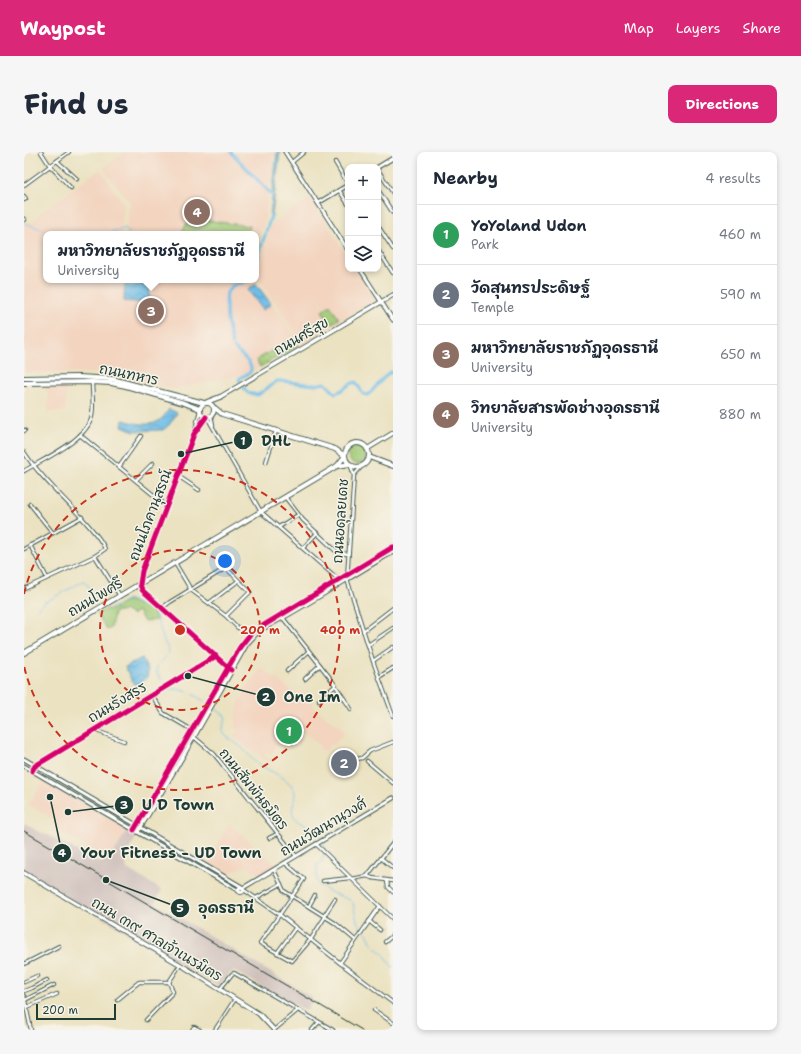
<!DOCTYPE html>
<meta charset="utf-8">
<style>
body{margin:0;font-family:"Shantell Sans","Playpen Sans Thai",sans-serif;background:#f6f6f7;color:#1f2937}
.controls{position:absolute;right:12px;top:12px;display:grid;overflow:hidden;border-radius:8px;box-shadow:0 2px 6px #0003}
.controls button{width:36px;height:36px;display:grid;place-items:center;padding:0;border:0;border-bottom:1px solid #e0e1e3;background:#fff;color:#1f2937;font:20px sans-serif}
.scale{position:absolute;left:12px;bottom:10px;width:80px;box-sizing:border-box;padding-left:4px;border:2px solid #1f3d34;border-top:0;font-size:11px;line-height:14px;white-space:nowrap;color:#1f3d34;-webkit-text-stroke:3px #f7f3e8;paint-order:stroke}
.you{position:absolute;left:201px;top:409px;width:14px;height:14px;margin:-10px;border:3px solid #fff;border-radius:50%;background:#1a73e8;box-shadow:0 0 0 6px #1a73e833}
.badge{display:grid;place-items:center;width:26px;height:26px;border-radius:50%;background:#db2777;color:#fff;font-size:13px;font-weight:700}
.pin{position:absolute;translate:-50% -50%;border:2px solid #fff;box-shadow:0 1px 4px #0006}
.popup{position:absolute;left:19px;top:79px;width:216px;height:52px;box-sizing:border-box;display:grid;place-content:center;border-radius:8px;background:#fff;filter:drop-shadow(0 1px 3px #0005);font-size:13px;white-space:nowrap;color:#747a83}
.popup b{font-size:15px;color:#1f2937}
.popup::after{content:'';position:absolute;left:50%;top:100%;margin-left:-8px;border:8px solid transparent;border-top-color:#fff}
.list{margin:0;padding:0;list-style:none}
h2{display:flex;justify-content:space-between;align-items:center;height:52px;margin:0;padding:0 16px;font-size:17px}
h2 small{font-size:13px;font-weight:400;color:#747a83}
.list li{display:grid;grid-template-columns:26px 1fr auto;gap:12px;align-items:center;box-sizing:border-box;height:60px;padding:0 16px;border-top:1px solid #e0e1e3}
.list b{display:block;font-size:15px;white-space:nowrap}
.list p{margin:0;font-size:13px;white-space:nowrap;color:#747a83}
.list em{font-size:13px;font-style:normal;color:#747a83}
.icon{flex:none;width:22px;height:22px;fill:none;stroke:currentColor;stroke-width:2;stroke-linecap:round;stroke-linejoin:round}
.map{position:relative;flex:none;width:369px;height:878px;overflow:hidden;border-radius:8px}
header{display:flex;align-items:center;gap:24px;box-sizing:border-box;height:56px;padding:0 20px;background:#db2777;color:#fff}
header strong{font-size:19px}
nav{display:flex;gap:22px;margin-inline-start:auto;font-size:14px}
.intro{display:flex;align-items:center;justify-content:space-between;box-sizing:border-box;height:96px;padding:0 24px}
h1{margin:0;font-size:28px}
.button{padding:10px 18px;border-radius:8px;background:#db2777;color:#fff;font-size:14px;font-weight:700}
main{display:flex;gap:24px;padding:0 24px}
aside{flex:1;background:#fff;border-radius:8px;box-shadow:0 2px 6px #0003}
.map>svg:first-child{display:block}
.built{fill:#f3d4bf}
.industrial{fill:#cfc0bb}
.grass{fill:url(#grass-dots);stroke:#5f8354}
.garden{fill:#9fc975;stroke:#5f8354}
.water{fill:url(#water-waves);stroke:#467d8e}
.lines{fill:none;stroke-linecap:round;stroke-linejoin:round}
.stream{stroke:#6ebde8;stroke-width:1}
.canal{stroke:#6ebde8;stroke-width:3}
.minor-casing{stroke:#3e5649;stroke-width:4.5}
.tertiary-casing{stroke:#3e5649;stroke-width:5}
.secondary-casing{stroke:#3e5649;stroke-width:5.5}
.primary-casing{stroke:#3e5649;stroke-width:6}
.minor{stroke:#fff;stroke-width:2.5}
.tertiary{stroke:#fff;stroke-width:3}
.secondary{stroke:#fff;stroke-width:3.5}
.primary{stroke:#fff;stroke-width:4}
.rail{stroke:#1f3d34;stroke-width:1}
.cycleway-casing{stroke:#f7f3e8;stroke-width:8}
.cycleway{stroke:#d6006c;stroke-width:5}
.ring{fill:none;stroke:#c8321e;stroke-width:2;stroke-dasharray:7 5}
.labels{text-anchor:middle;stroke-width:3;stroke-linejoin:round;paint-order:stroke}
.street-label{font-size:14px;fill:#1f3d34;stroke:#f7f3e8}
.centre{fill:#c8321e;stroke:#f7f3e8;stroke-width:2}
.ring-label{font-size:12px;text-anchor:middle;font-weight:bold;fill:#c8321e;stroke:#f7f3e8;stroke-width:3;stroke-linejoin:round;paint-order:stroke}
.leader{fill:none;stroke:#1f3d34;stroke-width:1.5}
.callout-dot{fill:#1f3d34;stroke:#f7f3e8;stroke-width:1.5}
.mark-label{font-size:12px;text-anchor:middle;font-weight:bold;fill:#fff}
.callout-label{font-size:15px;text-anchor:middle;font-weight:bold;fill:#1f3d34;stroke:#f7f3e8;stroke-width:3;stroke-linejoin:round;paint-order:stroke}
</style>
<header>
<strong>Waypost</strong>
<nav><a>Map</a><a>Layers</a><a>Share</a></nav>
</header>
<div class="intro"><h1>Find us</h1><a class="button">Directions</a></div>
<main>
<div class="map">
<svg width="369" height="878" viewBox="0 0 369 878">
<defs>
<pattern id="grass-dots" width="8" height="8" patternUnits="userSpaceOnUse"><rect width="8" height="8" fill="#9fc975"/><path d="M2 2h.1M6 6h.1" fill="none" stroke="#81a461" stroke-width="1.8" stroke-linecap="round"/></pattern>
<pattern id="water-waves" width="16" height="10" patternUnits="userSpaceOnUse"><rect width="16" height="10" fill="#6ebde8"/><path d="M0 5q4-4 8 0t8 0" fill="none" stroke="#5a9bbd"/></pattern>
</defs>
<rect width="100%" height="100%" fill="#f7f3e8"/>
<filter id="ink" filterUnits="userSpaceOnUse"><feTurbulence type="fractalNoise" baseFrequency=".025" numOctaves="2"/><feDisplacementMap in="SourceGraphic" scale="8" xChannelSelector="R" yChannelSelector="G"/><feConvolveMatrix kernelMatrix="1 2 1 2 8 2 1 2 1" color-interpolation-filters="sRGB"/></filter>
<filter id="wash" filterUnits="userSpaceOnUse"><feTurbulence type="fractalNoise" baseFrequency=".012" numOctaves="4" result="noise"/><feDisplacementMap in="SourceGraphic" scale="16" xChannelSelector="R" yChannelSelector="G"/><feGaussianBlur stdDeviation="0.9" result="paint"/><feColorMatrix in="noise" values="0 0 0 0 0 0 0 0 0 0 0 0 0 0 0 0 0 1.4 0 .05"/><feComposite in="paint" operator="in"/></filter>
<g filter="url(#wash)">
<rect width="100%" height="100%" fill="#ebe2c1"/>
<g class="built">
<path d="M 101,0 L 251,0 L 241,69 L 232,92 L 232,82 L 101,82 L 106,51 L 79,16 Z"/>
<path d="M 76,17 L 100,52 L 97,82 L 22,82 L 22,128 L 232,128 L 277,193 L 226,221 L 150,237 L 84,221 L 0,221 L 0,72 L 4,69 L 10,70 L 15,62 Z"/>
<path d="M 286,45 L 324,105 L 324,117 L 331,117 L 351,148 L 278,192 L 232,122 L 247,73 Z"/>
<path d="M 22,234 L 42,234 L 42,260 L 24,260 L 24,240 L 22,239 Z"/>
<path d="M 237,516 L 274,543 L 278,542 L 289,550 L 287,553 L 321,579 L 310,593 L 307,592 L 301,600 L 295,596 L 297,594 L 271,574 L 267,579 L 278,588 L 276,590 L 257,592 L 254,595 L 251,593 L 251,596 L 249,600 L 246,601 L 242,599 L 240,603 L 248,609 L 246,611 L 209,585 L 215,578 L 211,575 L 213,569 L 211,567 L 216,547 L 219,546 L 221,537 Z"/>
<path d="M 19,628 L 103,678 L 91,699 L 85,703 L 73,701 L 33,678 L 31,668 L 5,653 Z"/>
<path d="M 205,672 L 208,675 L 254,714 L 237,723 L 222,714 L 200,723 L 182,713 Z"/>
</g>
<path class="industrial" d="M 0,671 L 13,679 L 26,684 L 75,711 L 82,703 L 85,703 L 91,699 L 103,678 L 113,684 L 102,703 L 101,710 L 103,717 L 138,738 L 131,751 L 289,846 L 282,859 L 210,819 L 206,821 L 196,834 L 194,834 L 0,720 Z"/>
<path class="grass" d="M 268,187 L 274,194 L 236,215 L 232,208 Z"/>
<g class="garden">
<path d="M 165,66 L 226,74 L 225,78 L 223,78 L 226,82 L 157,82 L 161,74 L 166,70 L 164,70 Z"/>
<path d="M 306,153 L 315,167 L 307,172 L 298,159 Z"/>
<circle cx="333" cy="303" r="9"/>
<path d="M 104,448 L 120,456 L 129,459 L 132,468 L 120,470 L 114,459 L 108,463 L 100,458 L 98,460 L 94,459 L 90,461 L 87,476 L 83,478 L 73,462 L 83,457 L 88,458 Z"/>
</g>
<g class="water">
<path d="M 253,0 L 256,0 L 248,64 L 246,64 Z"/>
<path d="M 101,129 L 126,130 L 125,151 L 100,149 Z"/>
<path d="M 232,132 L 247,152 L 239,158 L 224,138 Z"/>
<path d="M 145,257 L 153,261 L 145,273 L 139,278 L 110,279 L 98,274 L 99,268 C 110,271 127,276 137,267 C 140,265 143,260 145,257 Z"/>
<path d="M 118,506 L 124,519 L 123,526 L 112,533 L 108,529 L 101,515 Z"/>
</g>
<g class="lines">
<g class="stream">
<path d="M 0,71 L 32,82"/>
<path d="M 81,82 L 101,76 L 106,82"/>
<path d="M 205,128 L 208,135"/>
<path d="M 86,455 L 88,456 L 104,447 L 119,455 L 130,458 L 140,489 L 145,499 L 144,503 L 133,514 L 133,521 L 140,532"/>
<path d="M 13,457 L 19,451 L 60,429 L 76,448"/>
<path d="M 145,537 C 159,536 169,542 180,549"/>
<path d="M 192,557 L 202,565 C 201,569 198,576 199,580 C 201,585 210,589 213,592 C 222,598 227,608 236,613 C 247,620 258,623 267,633 C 277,644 264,654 270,665 C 277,676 290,669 298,687"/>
<path d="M 299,690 L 301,699"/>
<path d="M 300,702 L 297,711 L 293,713 L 293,729 L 295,733 L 306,740 L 326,748 L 329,751 L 333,769 L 336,775 L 343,781 L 347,790 L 362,805 L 365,811 L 369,815"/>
</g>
<g class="canal">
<path d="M 207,0 L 248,43"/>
<path d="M 232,112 L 247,64"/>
<path d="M 208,192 C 204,172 200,160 203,140 L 211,132 L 218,131 L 222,128"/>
<path d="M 210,196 C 214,201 235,215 224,222 C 220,224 218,224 215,227 L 216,229"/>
<path d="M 220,236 L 224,241 L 234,243 L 253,229 L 257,229 L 291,233 L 301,231 L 311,241 C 319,240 323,232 332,230 L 339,242 L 344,243 C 352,236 357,227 366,220 L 369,221"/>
</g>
</g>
</g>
<g filter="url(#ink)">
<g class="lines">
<g class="minor-casing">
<g id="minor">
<path d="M 17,0 L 26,14 L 47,36"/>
<path d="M 33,9 L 53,27"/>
<path d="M 268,10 L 280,0"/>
<path d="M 311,10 L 324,32"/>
<path d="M 354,18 L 369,41"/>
<path d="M 0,33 L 45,0"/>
<path d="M 315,38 L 324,52"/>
<path d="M 354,38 L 369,61"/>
<path d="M 0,44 L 2,47 L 0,48"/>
<path d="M 0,67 L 1,68"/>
<path d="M 354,74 L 369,97"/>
<path d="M 354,98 L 369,121"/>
<path d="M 187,264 L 189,273"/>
<path d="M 182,265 L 170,282 L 118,419 L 116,432 L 118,438 L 204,515"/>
<path d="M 183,265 L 237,360 L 314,427"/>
<path d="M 0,279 L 1,278"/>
<path d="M 170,282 L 176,258"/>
<path d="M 56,283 L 143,354"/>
<path d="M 0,300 C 18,328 44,349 65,374 C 71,381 78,389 81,397 L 71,404 L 0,437"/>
<path d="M 242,310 L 252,279"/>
<path d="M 326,312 L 330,323 L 323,427 L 349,509 L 369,564"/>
<path d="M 95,315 L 117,284"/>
<path d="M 0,319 C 20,307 63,288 68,264 C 70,253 68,241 68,230"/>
<path d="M 330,323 L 339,313"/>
<path d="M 154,324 L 175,338"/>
<path d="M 112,328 L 129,311"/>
<path d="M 261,345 L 279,368 L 314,401 L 324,402"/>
<path d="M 6,352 L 29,381"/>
<path d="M 255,375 L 274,363"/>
<path d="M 6,393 L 23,426"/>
<path d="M 279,396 L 293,381"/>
<path d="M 0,397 L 58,365"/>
<path d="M 71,404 L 96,444"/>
<path d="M 151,411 L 167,438 L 202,464"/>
<path d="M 185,451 L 214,429"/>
<path d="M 138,456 L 146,450 L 202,416 L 226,440 L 202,464 L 214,476"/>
<path d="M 259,466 L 307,527 L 327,557"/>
<path d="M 339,479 L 369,456"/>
<path d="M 344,493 L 369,476"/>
<path d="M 349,509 L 369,495"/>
<path d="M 263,519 L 285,499"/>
<path d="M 355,525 L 369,516"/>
<path d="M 281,527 L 296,513"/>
<path d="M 128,543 L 139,561 L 168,578"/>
<path d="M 295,548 L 311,534"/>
<path d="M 70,578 L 100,589"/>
<path d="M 170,585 L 190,602 L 272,704"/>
<path d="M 333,607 L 338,606 L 346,599 L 369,590"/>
<path d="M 343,609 L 369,631"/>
<path d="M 8,619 L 11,614 L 192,504"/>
<path d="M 245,686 L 253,682"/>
<path d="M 292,692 L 369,767"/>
<path d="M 357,706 L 369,716"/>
<path d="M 261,711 L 280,727 L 236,791 L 268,809 L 287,787 L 301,765"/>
<path d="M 250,718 L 260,739 L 311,771 L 331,788"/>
<path d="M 343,724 L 348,726 L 369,729"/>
<path d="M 328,727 L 343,724 L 369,691"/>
<path d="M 299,729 L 326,726"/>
<path d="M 363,729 L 364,735 L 369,740"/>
<path d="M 220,738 L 256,763 L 316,811 L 369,851"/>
<path d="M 232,746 L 257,732"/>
<path d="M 285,754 L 291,743"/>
<path d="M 300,764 L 311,747"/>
<path d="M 345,769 L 356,778"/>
<path d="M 361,790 L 369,783"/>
<path d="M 253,801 L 272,775"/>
<path d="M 316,811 L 356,754"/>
<path d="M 0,812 L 35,794"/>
<path d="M 0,830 L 13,824"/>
<path d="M 196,837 L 208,822 L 210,821 L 309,878"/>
<path d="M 0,839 L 8,836 L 23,828"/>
<path d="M 0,844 L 7,878"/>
<path d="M 1,848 L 30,833"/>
<path d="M 93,848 L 115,830 L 145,830"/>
<path d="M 3,855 L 33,842"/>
<path d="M 350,858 L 369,871"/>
<path d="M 122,868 L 149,840 L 145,830 L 156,813"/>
<path d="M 168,878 L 170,875 L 176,878"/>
<path d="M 191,878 L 211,847"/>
<path d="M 250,878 L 274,858"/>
<path d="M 288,878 L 295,870"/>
</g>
</g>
<g class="tertiary-casing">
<g id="tertiary">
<path d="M 261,0 L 324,98"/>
<path d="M 354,15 L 369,6"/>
<path d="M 294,51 L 324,33"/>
<path d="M 336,117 L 369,168"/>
<path d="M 0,607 L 218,735"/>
<path d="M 0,614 L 215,739"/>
<path d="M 110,678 L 216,495 L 227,481 L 369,395"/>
<path d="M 114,680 L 161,601 L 223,492 L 235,479 C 281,455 324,426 369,400"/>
<circle cx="217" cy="738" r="2.5"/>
<path d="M 219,736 L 369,646"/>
</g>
</g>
<g class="secondary-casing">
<g id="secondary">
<path d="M 196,245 L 369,143"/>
<path d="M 343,297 L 369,281"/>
<path d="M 0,721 L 162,816 L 235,862 L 250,878"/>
</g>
</g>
<g class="primary-casing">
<g id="primary">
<path d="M 0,226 L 55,225 L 88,227 L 180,251"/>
<path d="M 0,231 L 68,230 L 87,231 L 102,234 L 160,251 L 176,257"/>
<path d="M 183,250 L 196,245"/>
<circle cx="183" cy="258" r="7"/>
<path d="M 191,256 L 198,262 L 311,297 L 321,304 L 313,314"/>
<circle cx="333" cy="303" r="12"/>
<path d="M 345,305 L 369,314"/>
<path d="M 0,501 L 313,314 L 326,312"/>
</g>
</g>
<use href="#minor" class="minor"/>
<use href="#tertiary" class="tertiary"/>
<use href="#secondary" class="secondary"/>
<use href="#primary" class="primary"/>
<path class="rail" d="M 0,679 L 338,878"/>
<g class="cycleway-casing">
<g id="cycleway">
<path d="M 182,265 L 170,282 L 118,419 L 116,432 L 118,438 L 207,518"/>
<path d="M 8,619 L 11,614 L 192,504"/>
<path d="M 110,678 L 216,495 L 227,481 L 369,395"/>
</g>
</g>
<use href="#cycleway" class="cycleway"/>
</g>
</g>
<g class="ring">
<circle cx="156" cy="478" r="80"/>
<path d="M0 442A160 160 0 1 1 0 514"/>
</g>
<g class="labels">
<g class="street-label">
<text transform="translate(277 184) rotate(-30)" y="5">ถนนศรีสุข</text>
<text transform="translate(105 222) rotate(12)" y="5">ถนนทหาร</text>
<text transform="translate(126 363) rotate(-69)" y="5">ถนนโภคานุสรณ์</text>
<text transform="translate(316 369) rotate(-86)" y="5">ถนนอดุลยเดช</text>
<text transform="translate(71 445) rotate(-31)" y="5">ถนนโพศรี</text>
<text transform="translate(93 550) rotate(-31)" y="5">ถนนรังสรร</text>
<text transform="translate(230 637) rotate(51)" y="5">ถนนสัมพันธมิตร</text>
<text transform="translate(299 675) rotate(-31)" y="5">ถนนวัฒนานุวงศ์</text>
<text transform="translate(133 787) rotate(31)" y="5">ถนน ๓๙ ศาลเจ้าเนรมิตร</text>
</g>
</g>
<circle cx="156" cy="478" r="6" class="centre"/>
<g class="ring-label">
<text x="236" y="482">200 m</text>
<text x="316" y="482">400 m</text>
</g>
<path class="leader" d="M157 302L219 288M164 524L242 545M44 660L100 653M26 645L38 701M82 728L156 756"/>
<g class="callout-dot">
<circle cx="157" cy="302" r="4"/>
<circle cx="164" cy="524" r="4"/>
<circle cx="44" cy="660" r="4"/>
<circle cx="26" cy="645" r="4"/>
<circle cx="82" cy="728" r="4"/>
<circle cx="219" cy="288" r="10"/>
<circle cx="242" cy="545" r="10"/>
<circle cx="100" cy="653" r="10"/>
<circle cx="38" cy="701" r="10"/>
<circle cx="156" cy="756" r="10"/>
</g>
<g class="mark-label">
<text x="219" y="293">1</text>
<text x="242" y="549">2</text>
<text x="100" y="657">3</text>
<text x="38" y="705">4</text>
<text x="156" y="760">5</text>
</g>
<g class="callout-label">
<text x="252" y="294">DHL</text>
<text x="288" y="550">One Im</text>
<text x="154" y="658">U D Town</text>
<text x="147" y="706">Your Fitness - UD Town</text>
<text x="202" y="761">อุดรธานี</text>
</g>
</svg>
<div class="controls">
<button>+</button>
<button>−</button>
<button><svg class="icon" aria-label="layers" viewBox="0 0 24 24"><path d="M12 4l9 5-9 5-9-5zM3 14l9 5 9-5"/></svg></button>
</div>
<div class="scale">200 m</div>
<div class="you"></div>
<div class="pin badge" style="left:265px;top:579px;background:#2e9e5b">1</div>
<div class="pin badge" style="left:320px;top:611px;background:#6b7280">2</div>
<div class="pin badge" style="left:127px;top:159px;background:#8d6e63">3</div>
<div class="popup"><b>มหาวิทยาลัยราชภัฏอุดรธานี</b>University</div>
<div class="pin badge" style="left:173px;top:60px;background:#8d6e63">4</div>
</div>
<aside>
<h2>Nearby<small>4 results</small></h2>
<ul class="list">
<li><span class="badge" style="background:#2e9e5b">1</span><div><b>YoYoland Udon</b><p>Park</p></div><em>460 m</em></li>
<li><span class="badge" style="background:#6b7280">2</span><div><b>วัดสุนทรประดิษฐ์</b><p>Temple</p></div><em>590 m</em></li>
<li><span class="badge" style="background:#8d6e63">3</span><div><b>มหาวิทยาลัยราชภัฏอุดรธานี</b><p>University</p></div><em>650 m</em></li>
<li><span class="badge" style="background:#8d6e63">4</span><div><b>วิทยาลัยสารพัดช่างอุดรธานี</b><p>University</p></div><em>880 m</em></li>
</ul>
</aside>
</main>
